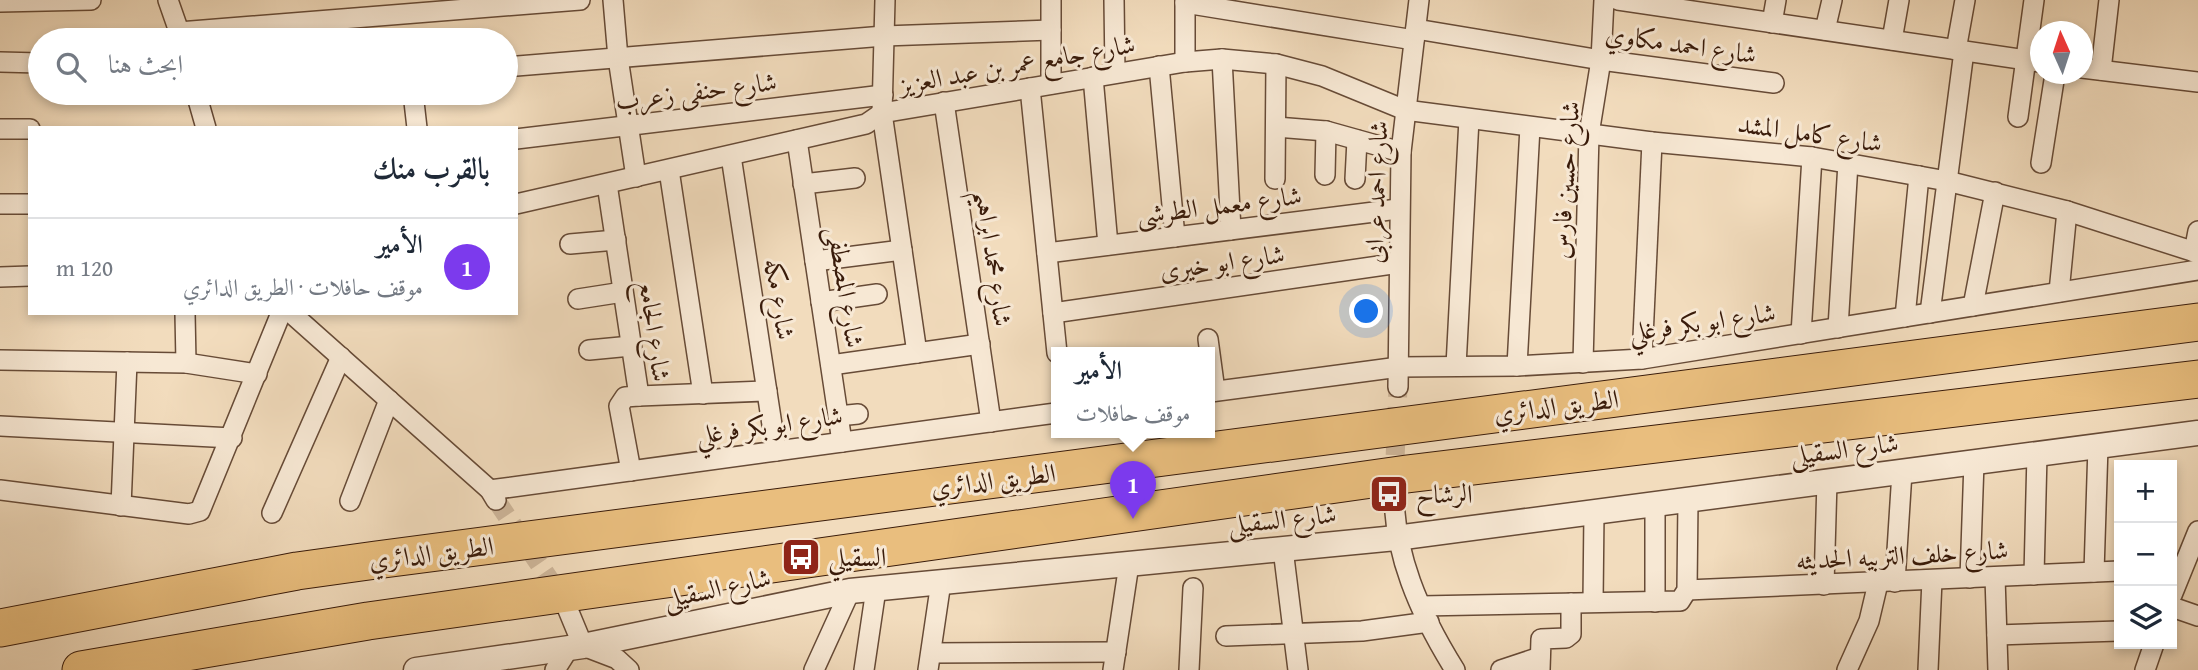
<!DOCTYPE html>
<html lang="ar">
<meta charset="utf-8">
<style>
body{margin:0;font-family:"Gentium Book Plus",Amiri,serif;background:#f2f2f3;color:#1f2937;direction:rtl}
.controls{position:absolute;right:21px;bottom:21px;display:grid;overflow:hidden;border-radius:0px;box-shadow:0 4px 10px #0003}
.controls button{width:63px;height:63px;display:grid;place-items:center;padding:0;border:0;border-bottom:2px solid #e0e1e3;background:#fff;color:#1f2937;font:35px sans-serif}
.compass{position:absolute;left:2030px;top:21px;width:63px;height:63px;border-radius:50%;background:#fff;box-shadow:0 4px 10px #0003;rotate:357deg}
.you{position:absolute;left:1367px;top:312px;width:24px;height:24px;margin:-18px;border:5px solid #fff;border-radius:50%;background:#1a73e8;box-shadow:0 0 0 10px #1a73e833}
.badge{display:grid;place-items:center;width:46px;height:46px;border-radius:50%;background:#7c3aed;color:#fff;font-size:23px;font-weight:700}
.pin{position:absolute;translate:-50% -58px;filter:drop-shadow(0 2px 4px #0008)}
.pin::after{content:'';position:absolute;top:37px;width:24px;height:21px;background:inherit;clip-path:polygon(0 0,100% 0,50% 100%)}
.popup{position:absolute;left:1051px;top:347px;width:164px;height:91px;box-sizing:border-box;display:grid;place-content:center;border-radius:0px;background:#fff;filter:drop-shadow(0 2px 5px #0005);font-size:23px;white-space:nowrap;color:#747a83}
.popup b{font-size:26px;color:#1f2937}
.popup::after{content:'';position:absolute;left:50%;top:100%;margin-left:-14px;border:14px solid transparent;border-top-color:#fff}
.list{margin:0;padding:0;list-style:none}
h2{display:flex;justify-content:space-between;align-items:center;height:91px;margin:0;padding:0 28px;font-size:30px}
h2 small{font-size:23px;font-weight:400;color:#747a83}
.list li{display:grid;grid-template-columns:46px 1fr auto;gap:21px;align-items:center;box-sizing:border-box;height:98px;padding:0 28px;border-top:2px solid #e0e1e3}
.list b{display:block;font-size:26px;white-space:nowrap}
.list p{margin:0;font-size:23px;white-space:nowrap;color:#747a83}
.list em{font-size:23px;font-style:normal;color:#747a83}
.icon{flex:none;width:38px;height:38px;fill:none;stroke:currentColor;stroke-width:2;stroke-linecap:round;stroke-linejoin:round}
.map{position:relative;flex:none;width:2198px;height:670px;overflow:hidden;direction:ltr}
.search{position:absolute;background:#fff;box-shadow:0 4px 10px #0003;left:28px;top:28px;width:490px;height:77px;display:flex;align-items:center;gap:18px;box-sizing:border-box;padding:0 24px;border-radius:38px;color:#747a83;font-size:26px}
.panel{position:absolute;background:#fff;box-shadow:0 4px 10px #0003;left:28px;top:126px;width:490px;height:189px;border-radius:0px;direction:rtl}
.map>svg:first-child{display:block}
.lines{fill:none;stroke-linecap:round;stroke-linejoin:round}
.minor-tunnel{stroke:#cdb599;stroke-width:19;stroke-dasharray:19 10;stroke-linecap:butt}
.minor-casing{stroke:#674b37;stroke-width:22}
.tertiary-casing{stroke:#674b37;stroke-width:27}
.motorway-casing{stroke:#391b0a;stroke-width:39}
.minor{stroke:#f7e8d4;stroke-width:19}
.tertiary{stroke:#f7e8d4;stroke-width:24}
.motorway{stroke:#e9be7e;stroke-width:37}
.labels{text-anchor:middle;stroke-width:6;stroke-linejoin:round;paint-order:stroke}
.street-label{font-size:26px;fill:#391b0a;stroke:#f7e8d4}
.poi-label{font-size:26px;fill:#391b0a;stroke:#f7e8d4;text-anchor:start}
</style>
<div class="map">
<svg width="2198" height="670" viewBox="0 0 2198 670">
<rect width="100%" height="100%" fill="#f2dcbd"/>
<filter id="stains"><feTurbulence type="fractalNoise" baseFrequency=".00286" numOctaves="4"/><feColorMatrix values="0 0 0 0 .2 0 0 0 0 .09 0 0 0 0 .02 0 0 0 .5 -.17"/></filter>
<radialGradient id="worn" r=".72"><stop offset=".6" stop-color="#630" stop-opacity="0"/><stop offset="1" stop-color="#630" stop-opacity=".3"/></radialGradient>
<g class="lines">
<g class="minor-tunnel">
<path d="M 1394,484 L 1398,387"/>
<path d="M 496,500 L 562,598"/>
</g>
<g class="minor-casing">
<g id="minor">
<path d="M 168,0 L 182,40"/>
<path d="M 613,0 L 618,58 L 636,177"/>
<path d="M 885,0 L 882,113 L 917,353"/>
<path d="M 1114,0 L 1115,73"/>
<path d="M 1185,0 L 1185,62"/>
<path d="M 1618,0 L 2040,62"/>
<path d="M 0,2 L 91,0"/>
<path d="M 1185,3 L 1414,40"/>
<path d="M 1772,23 L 1776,0"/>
<path d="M 1416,29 L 1601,60 L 1774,83"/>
<path d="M 1825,30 L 1832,0"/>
<path d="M 179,32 L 580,0"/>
<path d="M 1892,40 L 1899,0"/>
<path d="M 1956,50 L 1965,0"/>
<path d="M 1222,59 L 1231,230"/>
<path d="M 0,62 L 40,63"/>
<path d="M 1159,66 L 1175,237"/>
<path d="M 506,67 L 884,36 L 1051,30"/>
<path d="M 2082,68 L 2198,82"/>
<path d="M 2101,70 L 2109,0"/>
<path d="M 1093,77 L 1108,245"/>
<path d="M 1051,84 L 1051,0"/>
<path d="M 1030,88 L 1057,353"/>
<path d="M 196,93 L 206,128"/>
<path d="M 413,93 L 417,128"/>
<path d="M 944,102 L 991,422"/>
<path d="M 2018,117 L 2034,0"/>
<path d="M 1276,127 L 1326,131 L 1401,152"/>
<path d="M 0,129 L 30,129"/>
<path d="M 516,139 L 883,95"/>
<path d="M 797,140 L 842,442"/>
<path d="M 731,156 L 776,451"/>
<path d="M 2041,163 L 2055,74"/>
<path d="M 669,170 L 703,394"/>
<path d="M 1325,175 L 1326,131"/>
<path d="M 1275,179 L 1276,64"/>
<path d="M 1355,179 L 1357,140"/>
<path d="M 607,184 L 639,396 L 625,397 L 619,406 L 631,471"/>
<path d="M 803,184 L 855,178"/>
<path d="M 0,204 L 30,204"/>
<path d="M 516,204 L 866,124 L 882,113 L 1185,62 L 1222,59 L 1276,64 L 1322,76 L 1405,110 L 1652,142 L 1812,157 L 1947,181 L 2067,211 L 2198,253"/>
<path d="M 570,244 L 616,240"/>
<path d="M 2194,252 L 2198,231"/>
<path d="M 1047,253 L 1398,209"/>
<path d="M 815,261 L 902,250"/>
<path d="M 0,277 L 30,276"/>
<path d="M 2059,292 L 2067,211"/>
<path d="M 578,299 L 623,292"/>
<path d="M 821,302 L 877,294"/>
<path d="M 1973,306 L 1995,192"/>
<path d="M 185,313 L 186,363"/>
<path d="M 291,313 L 490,490 L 496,500"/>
<path d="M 1053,313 L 1399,263"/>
<path d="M 1930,313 L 1964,51"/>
<path d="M 1905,317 L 1919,176"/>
<path d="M 1838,328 L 1848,163"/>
<path d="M 1801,334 L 1812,157"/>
<path d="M 1208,339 L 1215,391"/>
<path d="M 589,350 L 631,346"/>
<path d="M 1642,359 L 1652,142"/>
<path d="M 0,360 L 186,363 L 257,374"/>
<path d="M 1583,363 L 1589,134 L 1601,60 L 1604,0"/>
<path d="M 831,365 L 980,344"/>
<path d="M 1456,366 L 1469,119"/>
<path d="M 1517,366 L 1530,127"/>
<path d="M 1398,387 L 1401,152 L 1419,0"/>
<path d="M 1210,392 L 1399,367 L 1517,366 L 1642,359 L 2198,270"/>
<path d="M 639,396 L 767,391"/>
<path d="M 838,416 L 858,414"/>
<path d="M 0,426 L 232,438"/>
<path d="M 1394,485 C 1392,552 1420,614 1455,670"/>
<path d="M 0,490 L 189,514 L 200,511 L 281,313"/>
<path d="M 490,490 L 1056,413"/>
<path d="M 350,501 L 389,400"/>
<path d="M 121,506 L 127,362"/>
<path d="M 272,513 L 341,357"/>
<path d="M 1283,549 L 1298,670"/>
<path d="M 2094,572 L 2098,446"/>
<path d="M 2034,575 L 2037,454"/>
<path d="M 1995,577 L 1998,670"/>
<path d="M 1970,578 L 1974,462"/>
<path d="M 1895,582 L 1902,472"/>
<path d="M 1824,585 L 1827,481"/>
<path d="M 1687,590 L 2119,571"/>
<path d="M 2172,595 L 2198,531"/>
<path d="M 1593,602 L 1594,512"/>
<path d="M 1655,602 L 1655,504"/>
<path d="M 566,605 L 583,646 L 617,659 L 629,670"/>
<path d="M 1421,606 L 1680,601 L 1687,590 L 1688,500"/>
<path d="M 2172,607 L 2198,616"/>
<path d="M 1997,635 L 2119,631"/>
<path d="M 1226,636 L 1362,631 L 1429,622"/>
<path d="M 931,653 L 1116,652"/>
<path d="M 555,670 L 569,648"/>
<path d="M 814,670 L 850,591"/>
<path d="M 864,670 L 876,589"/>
<path d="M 928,670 L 941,582"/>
<path d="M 1113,670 L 1129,564"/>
<path d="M 1189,670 L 1193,588"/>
<path d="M 1501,670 L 1540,657"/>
<path d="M 1540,670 L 1541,639 L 1566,638 L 1571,634 L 1571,603"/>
<path d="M 1847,670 L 1869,621 L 1878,583"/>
<path d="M 1928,670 L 1932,580"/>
<path d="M 2145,670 L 2154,644"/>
</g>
</g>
<g class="tertiary-casing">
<path id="tertiary" d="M 416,670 L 583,646 L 850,591 L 1396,538 L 2198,433"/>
</g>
<g class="motorway-casing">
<g id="motorway">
<path d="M 0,628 L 297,571 L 376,560 L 2198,322"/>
<path d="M 81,670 L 368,621 L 1407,474 L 2198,379"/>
</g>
</g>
<use href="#minor" class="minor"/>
<use href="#tertiary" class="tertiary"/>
<use href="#motorway" class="motorway"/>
</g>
<defs>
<g id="bus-square" transform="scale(2.0125)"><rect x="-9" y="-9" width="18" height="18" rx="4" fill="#8f2418" stroke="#f7e8d4"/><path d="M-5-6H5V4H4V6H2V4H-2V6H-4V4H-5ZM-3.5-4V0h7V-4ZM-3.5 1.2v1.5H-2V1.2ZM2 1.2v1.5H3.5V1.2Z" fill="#fff"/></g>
</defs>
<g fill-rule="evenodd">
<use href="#bus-square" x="1389" y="494"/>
<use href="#bus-square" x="801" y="557"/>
</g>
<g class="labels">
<g class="street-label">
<text transform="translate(1681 44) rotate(8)" y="9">شارع احمد مكاوي</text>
<text transform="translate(1017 64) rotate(-10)" y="9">شارع جامع عمر بن عبد العزيز</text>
<text transform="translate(696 91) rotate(-7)" y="9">شارع حنفى زعرب</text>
<text transform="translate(1810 133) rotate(8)" y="9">شارع كامل المشد</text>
<text transform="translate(1565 180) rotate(-86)" y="9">شارع حسين فارس</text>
<text transform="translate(1376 192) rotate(-88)" y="9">شارع احمد عرابى</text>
<text transform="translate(1219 205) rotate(-7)" y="9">شارع معمل الطرشى</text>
<text transform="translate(994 258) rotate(82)" y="9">شارع محمد ابراهيم</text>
<text transform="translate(1222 262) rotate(-8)" y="9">شارع ابو خيرى</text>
<text transform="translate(846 287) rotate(81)" y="9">شارع المصطفى</text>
<text transform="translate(780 299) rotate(81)" y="9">شارع مكه</text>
<text transform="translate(1702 322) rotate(-8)" y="9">شارع ابو بكر فرغلي</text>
<text transform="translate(655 331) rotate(82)" y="9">شارع الجامع</text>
<text transform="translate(1556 406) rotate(-7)" y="9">الطريق الدائري</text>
<text transform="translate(769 425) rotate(-8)" y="9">شارع ابو بكر فرغلي</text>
<text transform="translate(1844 449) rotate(-7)" y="9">شارع السقيلى</text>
<text transform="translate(993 480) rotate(-7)" y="9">الطريق الدائري</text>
<text transform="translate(1282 519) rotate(-6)" y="9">شارع السقيلى</text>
<text transform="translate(431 553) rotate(-7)" y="9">الطريق الدائري</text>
<text transform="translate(1902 555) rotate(-3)" y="9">شارع خلف التربيه الحديثه</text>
<text transform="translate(717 588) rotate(-12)" y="9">شارع السقيلى</text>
</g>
<g class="poi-label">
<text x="1416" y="503">الرشاح</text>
<text x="828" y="566">السقيلي</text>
</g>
</g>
<rect width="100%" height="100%" filter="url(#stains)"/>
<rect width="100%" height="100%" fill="url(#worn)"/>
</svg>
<div class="controls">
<button>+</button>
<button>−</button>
<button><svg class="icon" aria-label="layers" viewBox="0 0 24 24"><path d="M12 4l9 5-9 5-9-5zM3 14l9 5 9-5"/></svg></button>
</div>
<svg class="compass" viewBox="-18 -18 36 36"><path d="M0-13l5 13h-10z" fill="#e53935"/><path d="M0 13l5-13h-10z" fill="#747a83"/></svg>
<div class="you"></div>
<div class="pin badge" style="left:1133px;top:519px">1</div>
<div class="popup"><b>الأمير</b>موقف حافلات</div>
<div class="search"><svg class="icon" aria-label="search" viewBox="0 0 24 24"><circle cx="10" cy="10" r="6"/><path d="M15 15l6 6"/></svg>ابحث هنا</div>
<section class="panel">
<h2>بالقرب منك<small></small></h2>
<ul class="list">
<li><span class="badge">1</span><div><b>الأمير</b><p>موقف حافلات · الطريق الدائري</p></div><em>120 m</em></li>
</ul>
</section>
</div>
